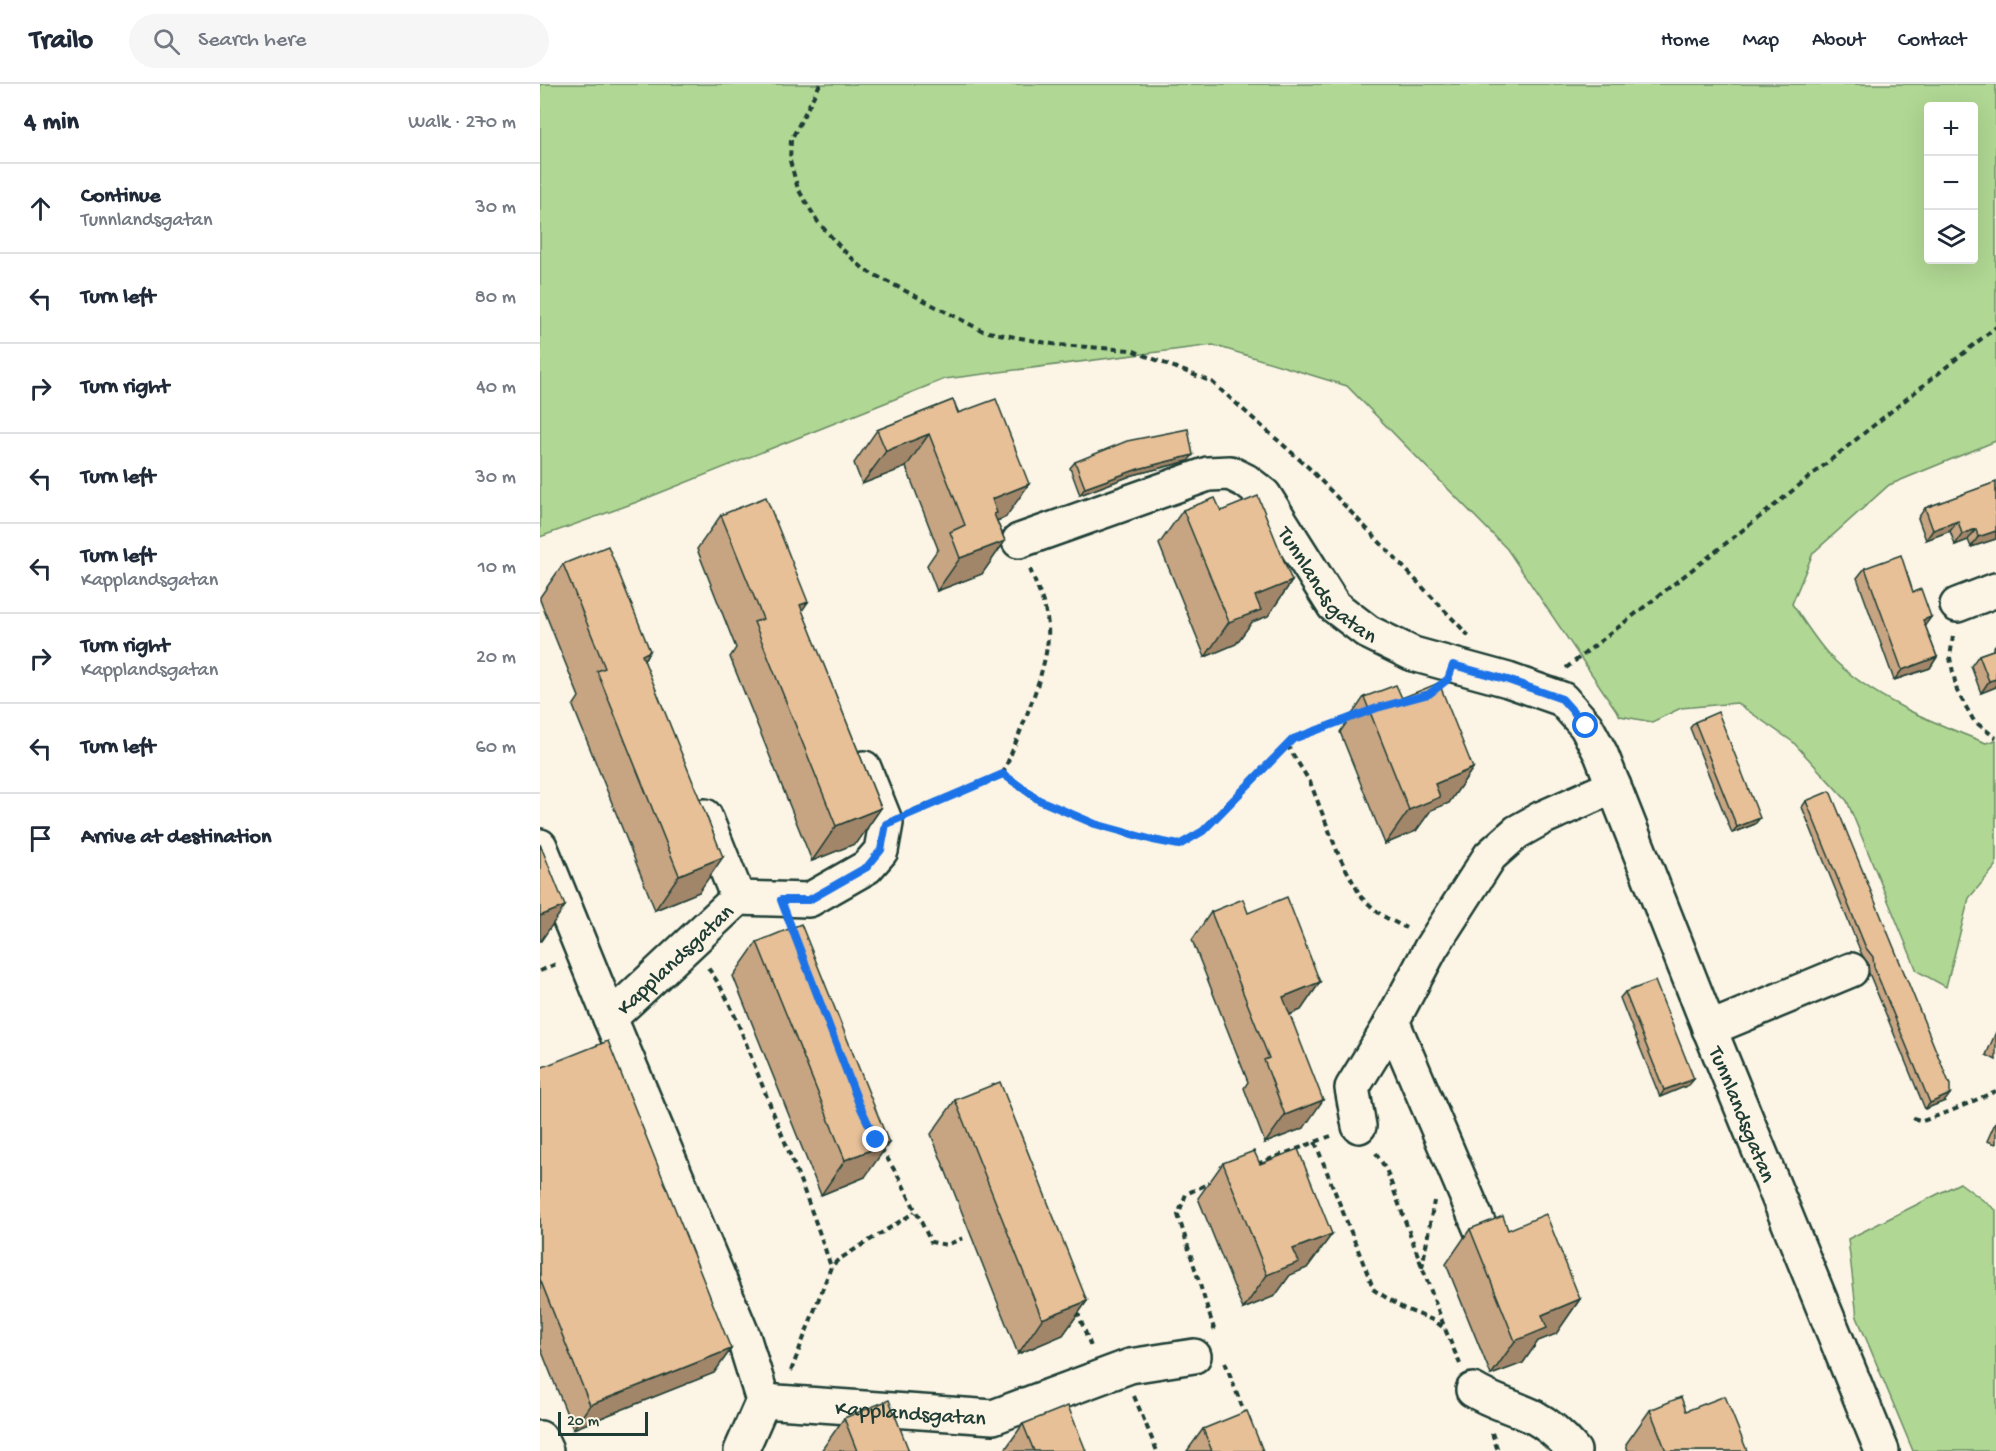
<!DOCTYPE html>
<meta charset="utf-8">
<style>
body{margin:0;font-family:"Gochi Hand",sans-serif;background:#f6f6f7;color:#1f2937}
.controls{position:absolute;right:18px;top:18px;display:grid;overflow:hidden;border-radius:6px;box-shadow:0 6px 24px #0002}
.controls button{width:54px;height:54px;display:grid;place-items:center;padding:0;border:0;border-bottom:2px solid #e0e1e3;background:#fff;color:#1f2937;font:30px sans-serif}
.scale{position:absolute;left:18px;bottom:15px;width:90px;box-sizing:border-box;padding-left:6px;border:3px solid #1f3d34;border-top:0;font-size:16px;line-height:21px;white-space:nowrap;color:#1f3d34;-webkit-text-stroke:4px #fcf5e5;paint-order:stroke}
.stop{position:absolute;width:18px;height:18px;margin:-14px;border:4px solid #1a73e8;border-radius:50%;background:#fff}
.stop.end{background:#1a73e8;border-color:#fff;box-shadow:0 2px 6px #0008}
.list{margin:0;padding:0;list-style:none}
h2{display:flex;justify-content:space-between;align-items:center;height:78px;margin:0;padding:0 24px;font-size:26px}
h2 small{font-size:20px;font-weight:400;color:#747a83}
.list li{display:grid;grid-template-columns:39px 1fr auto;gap:18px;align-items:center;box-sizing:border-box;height:90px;padding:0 24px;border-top:2px solid #e0e1e3}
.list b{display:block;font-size:22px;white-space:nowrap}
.list p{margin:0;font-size:20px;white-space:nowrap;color:#747a83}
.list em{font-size:20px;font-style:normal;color:#747a83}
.icon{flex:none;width:33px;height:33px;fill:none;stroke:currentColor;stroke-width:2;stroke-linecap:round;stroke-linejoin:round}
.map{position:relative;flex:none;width:1456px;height:1367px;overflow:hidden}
header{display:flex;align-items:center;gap:36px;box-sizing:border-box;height:84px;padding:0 30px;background:#fff;border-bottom:2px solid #e0e1e3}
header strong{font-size:28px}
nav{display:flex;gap:33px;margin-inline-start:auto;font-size:21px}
.search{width:420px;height:54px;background:#f6f6f7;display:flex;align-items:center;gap:15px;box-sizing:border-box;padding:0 21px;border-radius:33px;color:#747a83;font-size:22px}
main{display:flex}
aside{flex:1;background:#fff}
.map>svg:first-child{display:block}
.green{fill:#b0d793;stroke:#688a64;stroke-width:1.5;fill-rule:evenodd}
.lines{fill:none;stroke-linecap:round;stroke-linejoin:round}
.minor-casing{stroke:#1f3d34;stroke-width:38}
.path{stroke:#1f3d34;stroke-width:4;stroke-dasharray:6 4.5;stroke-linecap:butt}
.minor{stroke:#fcf5e5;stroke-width:33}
.wall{fill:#c7a583;stroke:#1f3d34;stroke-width:1.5}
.shaded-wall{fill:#a2866a;stroke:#1f3d34;stroke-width:1.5}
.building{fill:#e7c098;stroke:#1f3d34;stroke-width:1.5}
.route{stroke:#1a73e8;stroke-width:8}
.labels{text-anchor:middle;stroke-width:4.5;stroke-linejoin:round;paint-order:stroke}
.street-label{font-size:22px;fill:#1f3d34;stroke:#fcf5e5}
</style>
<header>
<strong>Trailo</strong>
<div class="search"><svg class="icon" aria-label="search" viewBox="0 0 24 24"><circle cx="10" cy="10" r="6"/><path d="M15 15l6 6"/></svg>Search here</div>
<nav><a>Home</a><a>Map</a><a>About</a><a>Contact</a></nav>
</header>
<main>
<aside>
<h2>4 min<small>Walk · 270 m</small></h2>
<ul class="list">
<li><svg class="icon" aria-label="ahead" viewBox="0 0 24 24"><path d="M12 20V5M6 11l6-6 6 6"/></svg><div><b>Continue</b><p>Tunnlandsgatan</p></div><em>30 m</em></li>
<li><svg class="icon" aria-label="left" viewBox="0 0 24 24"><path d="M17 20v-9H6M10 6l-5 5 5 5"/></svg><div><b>Turn left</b></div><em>80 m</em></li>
<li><svg class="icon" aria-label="right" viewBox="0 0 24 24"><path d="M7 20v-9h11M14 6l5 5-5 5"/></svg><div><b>Turn right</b></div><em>40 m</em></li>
<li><svg class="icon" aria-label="left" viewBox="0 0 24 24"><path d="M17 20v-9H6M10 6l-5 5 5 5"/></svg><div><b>Turn left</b></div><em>30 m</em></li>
<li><svg class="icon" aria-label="left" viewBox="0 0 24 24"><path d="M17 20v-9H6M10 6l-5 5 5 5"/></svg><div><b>Turn left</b><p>Kapplandsgatan</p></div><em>10 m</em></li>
<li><svg class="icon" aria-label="right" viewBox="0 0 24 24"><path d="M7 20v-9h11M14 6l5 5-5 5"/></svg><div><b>Turn right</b><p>Kapplandsgatan</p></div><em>20 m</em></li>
<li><svg class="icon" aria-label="left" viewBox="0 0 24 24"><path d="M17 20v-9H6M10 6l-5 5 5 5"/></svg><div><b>Turn left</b></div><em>60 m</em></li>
<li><svg class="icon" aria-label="arrive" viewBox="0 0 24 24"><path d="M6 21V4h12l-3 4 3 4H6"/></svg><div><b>Arrive at destination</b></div></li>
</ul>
</aside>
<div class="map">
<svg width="1456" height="1367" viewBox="0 0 1456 1367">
<rect width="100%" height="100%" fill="#fcf5e5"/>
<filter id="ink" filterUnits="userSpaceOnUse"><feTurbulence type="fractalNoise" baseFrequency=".0167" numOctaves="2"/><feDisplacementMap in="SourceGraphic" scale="12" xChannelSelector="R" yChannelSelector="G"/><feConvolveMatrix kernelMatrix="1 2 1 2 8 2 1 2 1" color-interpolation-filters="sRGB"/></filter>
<g filter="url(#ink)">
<g class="green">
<path d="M 0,0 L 1456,0 L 1456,357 L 1349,401 L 1273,469 L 1252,520 C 1264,537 1276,557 1290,572 C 1332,615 1392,638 1446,659 L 1456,656 L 1456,782 L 1429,814 L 1406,903 L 1377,887 L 1307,717 L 1253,658 L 1197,619 L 1141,624 L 1112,638 L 1080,632 L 967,465 L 807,302 L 673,261 L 405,295 L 97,418 L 0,453 ZM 1434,22 L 1434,176 L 1388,176 L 1388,22 Z"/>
<path d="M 1420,1099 L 1456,1126 L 1456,1367 L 1373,1367 L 1317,1233 L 1308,1155 Z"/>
</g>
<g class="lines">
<g class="minor-casing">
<g id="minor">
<path id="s1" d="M 479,457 L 668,390 L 690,389 L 706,397 L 724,411 L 794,522 L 828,548 L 873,570 L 968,596 L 1022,615 L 1046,642 L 1061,670 L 1172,951 L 1342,1367"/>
<path d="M 1417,521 L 1456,506"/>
<path d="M 165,732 L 198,814"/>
<path d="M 0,762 L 70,934"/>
<path d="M 852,937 L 941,1146"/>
<path d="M 1169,945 L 1311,886"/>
<path d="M 819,1042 L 812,1004 L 847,947 L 891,864 L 950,772 L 977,748 L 1002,734 L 1074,702"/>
<path d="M 933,1306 C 952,1318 974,1323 994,1333 C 1009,1341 1023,1354 1034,1367"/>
<path id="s2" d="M 223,1317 L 453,1333 L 590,1282 L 654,1272"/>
<path d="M 0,1354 L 6,1367"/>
<path id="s3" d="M 201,1367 L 223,1317 L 203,1252 L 70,934 L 198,814 L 269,816 L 327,783 L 341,767 L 346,739 L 324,684"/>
</g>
</g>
<g class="path">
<path d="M 280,0 L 251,56 L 250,77 L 258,105 L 278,138 L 302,165 L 325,186 L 443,247 L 518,261 L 591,266 L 672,298 L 768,383 L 929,552"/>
<path d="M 1413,552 L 1410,574 L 1417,607 L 1434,637 L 1456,654"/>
<path d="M 1026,584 L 1226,428 L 1456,243"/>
<path d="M 747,661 L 770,698 L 799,772 L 821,813 L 841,831 L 866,844"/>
<path d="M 463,690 C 477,653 511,582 508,543 C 507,523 497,504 490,485"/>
<path d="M 374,727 L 463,690 L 499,716 L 555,740 L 613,756 L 639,761 L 663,747 L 753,655 L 813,632"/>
<path d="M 168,884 C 192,916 204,956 219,993 C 244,1056 270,1118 291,1183"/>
<path d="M 0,887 L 16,880"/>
<path d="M 1373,1034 L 1383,1037 L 1411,1027 L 1456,1007"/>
<path d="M 775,1058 L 834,1206 L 863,1224 L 895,1237 L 905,1245 L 920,1280"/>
<path d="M 341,1064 L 361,1097 L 391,1158 L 407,1161 L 423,1154"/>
<path d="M 836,1069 L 846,1085 L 905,1245"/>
<path d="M 717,1080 L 791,1052"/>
<path d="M 674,1097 L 646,1110 L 638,1131 L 675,1248"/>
<path d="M 882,1184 L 894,1117"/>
<path d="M 537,1227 L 552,1265"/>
<path d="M 685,1278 L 706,1333"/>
<path d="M 251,1287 L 291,1183 L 298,1176 L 375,1128"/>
<path d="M 594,1312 L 617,1367"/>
<path d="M 952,1349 L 958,1367"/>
</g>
<use href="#minor" class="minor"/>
</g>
<g class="wall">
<path d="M 413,316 L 466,433 L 457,437 L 465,457 L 442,490 L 397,507 L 387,481 L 398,465 L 366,383 L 322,400 L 314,379 L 337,346 Z"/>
<path d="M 648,377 L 593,391 L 540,411 L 530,384 L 535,378 Z"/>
<path d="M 1456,398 L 1456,455 L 1431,463 L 1428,456 L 1415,461 L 1410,447 L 1386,456 L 1378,434 L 1385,424 Z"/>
<path d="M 643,426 L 681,427 L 752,497 L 728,532 L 712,538 L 696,560 L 665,573 L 619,460 Z"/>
<path d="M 181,431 L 262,527 L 341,724 L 317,759 L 272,777 L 190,573 L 196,564 L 157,465 Z"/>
<path d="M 23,480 L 110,567 L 104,576 L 159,808 L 115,826 L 33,622 L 39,613 L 0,516 L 0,513 Z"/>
<path d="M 1325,484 L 1373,508 L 1391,533 L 1385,541 L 1397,573 L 1390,584 L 1354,596 L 1317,494 Z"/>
<path d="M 1456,560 L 1456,603 L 1441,609 L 1431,582 L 1439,571 L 1453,566 L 1453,564 Z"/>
<path d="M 824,613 L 862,614 L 933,684 L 909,719 L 891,726 L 876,747 L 845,760 L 800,648 Z"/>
<path d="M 1155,638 L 1215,740 L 1192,749 L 1150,644 Z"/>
<path d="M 1266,717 L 1405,1017 L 1385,1025 L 1329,889 L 1328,879 L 1322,871 L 1262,723 Z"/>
<path d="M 671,828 L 708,829 L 780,898 L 761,926 L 750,931 L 764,1044 L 725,1059 L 704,1004 L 708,998 L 652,856 Z"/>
<path d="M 217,858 L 325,1093 L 281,1111 L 193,892 Z"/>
<path d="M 1085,908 L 1154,995 L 1149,1001 L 1120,1013 L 1080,914 Z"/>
<path d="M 1456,948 L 1456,976 L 1446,971 Z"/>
<path d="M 0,984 L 191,1265 L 174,1289 L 33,1345 L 0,1263 Z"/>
<path d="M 415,1016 L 547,1217 L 523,1251 L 478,1270 L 391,1050 Z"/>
<path d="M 1456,1037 L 1456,1060 L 1447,1057 Z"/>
<path d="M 683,1079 L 720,1080 L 792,1150 L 767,1184 L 750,1191 L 735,1212 L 703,1225 L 658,1114 Z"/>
<path d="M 930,1145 L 968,1146 L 1040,1215 L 1016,1250 L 998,1257 L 983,1279 L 951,1291 L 906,1180 Z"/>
<path d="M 1110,1326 L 1146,1327 L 1207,1367 L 1088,1367 L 1086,1360 Z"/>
<path d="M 304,1334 L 369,1367 L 281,1367 Z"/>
<path d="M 483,1340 L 546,1367 L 464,1367 Z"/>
<path d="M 663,1345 L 723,1367 L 647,1367 Z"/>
</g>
<g class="shaded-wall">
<path d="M 389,350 L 366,383 L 322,400 L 346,367 Z"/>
<path d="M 653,371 L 648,377 L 593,391 L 540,411 L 545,404 L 598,385 Z"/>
<path d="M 489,400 L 466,433 L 449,440 L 452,415 Z"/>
<path d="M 1418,437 L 1410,447 L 1386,456 L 1393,446 Z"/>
<path d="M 1436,445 L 1428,456 L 1415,461 L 1422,450 Z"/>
<path d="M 1456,447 L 1456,455 L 1431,463 L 1438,453 Z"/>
<path d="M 465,457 L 442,490 L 397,507 L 420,474 Z"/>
<path d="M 752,497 L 728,532 L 712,538 L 696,560 L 665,573 L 689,538 L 715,512 Z"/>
<path d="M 268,518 L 244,553 L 260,521 Z"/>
<path d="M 1391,533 L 1383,544 L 1383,536 Z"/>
<path d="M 110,567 L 86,602 L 102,571 Z"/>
<path d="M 1397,573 L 1390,584 L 1354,596 L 1362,586 Z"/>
<path d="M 1456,595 L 1456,603 L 1441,609 L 1449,597 Z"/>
<path d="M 933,684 L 909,719 L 891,726 L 876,747 L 845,760 L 869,726 L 895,700 Z"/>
<path d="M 341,724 L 317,759 L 272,777 L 296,742 Z"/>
<path d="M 1220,734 L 1215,740 L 1192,749 L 1197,743 Z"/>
<path d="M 183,773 L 159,808 L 115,826 L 139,791 Z"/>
<path d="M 25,822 L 1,857 L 0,857 L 0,832 Z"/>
<path d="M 780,898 L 761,926 L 723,941 L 743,913 Z"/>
<path d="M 1154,995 L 1149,1001 L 1120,1013 L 1124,1006 Z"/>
<path d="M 1410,1010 L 1405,1017 L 1385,1025 L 1390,1019 Z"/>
<path d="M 783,1016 L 764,1044 L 725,1059 L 745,1031 Z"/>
<path d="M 349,1059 L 325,1093 L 281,1111 L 305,1076 Z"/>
<path d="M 792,1150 L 767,1184 L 750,1191 L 735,1212 L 703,1225 L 727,1191 L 753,1165 Z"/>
<path d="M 1040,1215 L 1016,1250 L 998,1257 L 983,1279 L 951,1291 L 975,1257 L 1002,1231 Z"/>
<path d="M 547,1217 L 523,1251 L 478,1270 L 502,1235 Z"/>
<path d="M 191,1265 L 174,1289 L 33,1345 L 50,1321 Z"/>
</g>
<g class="building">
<path d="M 456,315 L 489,400 L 452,415 L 457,429 L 454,430 L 465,457 L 420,474 L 410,448 L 425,441 L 389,350 L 346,367 L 337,346 L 413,316 L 418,329 Z"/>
<path d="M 648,345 L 653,371 L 598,385 L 545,404 L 535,378 L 587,357 Z"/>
<path d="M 1456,398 L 1456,447 L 1438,453 L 1436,445 L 1422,450 L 1418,437 L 1393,446 L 1385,424 Z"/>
<path d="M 718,412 L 752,497 L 715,512 L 721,526 L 689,538 L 643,426 L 675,414 L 681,427 Z"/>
<path d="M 226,413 L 268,518 L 260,521 L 341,724 L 296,742 L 214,538 L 223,535 L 181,431 Z"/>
<path d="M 68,462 L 110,567 L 102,571 L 183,773 L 139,791 L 57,587 L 65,584 L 23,480 Z"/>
<path d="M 1361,471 L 1373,508 L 1381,505 L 1391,533 L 1383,536 L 1397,573 L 1362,586 L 1325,484 Z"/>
<path d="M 1456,565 L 1456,595 L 1449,597 L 1439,571 Z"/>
<path d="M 899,599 L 933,684 L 895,700 L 900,713 L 869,726 L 824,613 L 856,601 L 862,614 Z"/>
<path d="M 1178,628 L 1220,734 L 1197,743 L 1155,638 Z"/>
<path d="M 1290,707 L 1410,1001 L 1410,1010 L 1390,1019 L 1334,883 L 1333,873 L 1326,864 L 1266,717 Z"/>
<path d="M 0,760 L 25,822 L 0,832 Z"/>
<path d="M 747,813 L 780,898 L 743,913 L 783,1016 L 745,1031 L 724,976 L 729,974 L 671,828 L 703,815 L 708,829 Z"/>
<path d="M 261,840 L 349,1059 L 305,1076 L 217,858 Z"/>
<path d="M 1115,897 L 1154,995 L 1124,1006 L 1085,908 Z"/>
<path d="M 68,957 L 191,1265 L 50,1321 L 0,1195 L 0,984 Z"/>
<path d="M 460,998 L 547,1217 L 502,1235 L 415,1016 Z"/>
<path d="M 758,1065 L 792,1150 L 753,1165 L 759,1178 L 727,1191 L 683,1079 L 714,1067 L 720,1080 Z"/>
<path d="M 1006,1130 L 1040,1215 L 1002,1231 L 1007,1244 L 975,1257 L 930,1145 L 963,1132 L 968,1146 Z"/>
<path d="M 1185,1312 L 1207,1367 L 1126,1367 L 1110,1326 L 1141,1313 L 1146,1327 Z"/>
<path d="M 349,1316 L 369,1367 L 317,1367 L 304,1334 Z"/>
<path d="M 528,1322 L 546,1367 L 494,1367 L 483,1340 Z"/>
<path d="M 707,1327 L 723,1367 L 672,1367 L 663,1345 Z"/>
</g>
</g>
<g class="lines" filter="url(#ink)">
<path class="route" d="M 336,1056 L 319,1020 L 241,816 L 269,816 L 327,783 L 341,766 L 346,740 L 463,690 L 499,716 L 555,740 L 613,756 L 639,761 L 663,747 L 753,655 L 837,624 L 889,610 L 908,595 L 913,581 L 968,596 L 1022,615 L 1046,642"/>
</g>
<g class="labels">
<g class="street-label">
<text dy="8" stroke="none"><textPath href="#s1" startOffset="374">Tunnlandsgatan</textPath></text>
<text dy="8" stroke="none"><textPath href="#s3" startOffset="555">Kapplandsgatan</textPath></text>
<text dy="8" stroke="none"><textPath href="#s1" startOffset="1098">Tunnlandsgatan</textPath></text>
<text dy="8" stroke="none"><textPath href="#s2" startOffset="148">Kapplandsgatan</textPath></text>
</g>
</g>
</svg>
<div class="controls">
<button>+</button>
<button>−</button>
<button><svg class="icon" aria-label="layers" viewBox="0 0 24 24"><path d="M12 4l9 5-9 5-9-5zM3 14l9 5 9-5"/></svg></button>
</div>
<div class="scale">20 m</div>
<div class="stop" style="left:1046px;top:642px"></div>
<div class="stop end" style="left:336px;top:1056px"></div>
</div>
</main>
